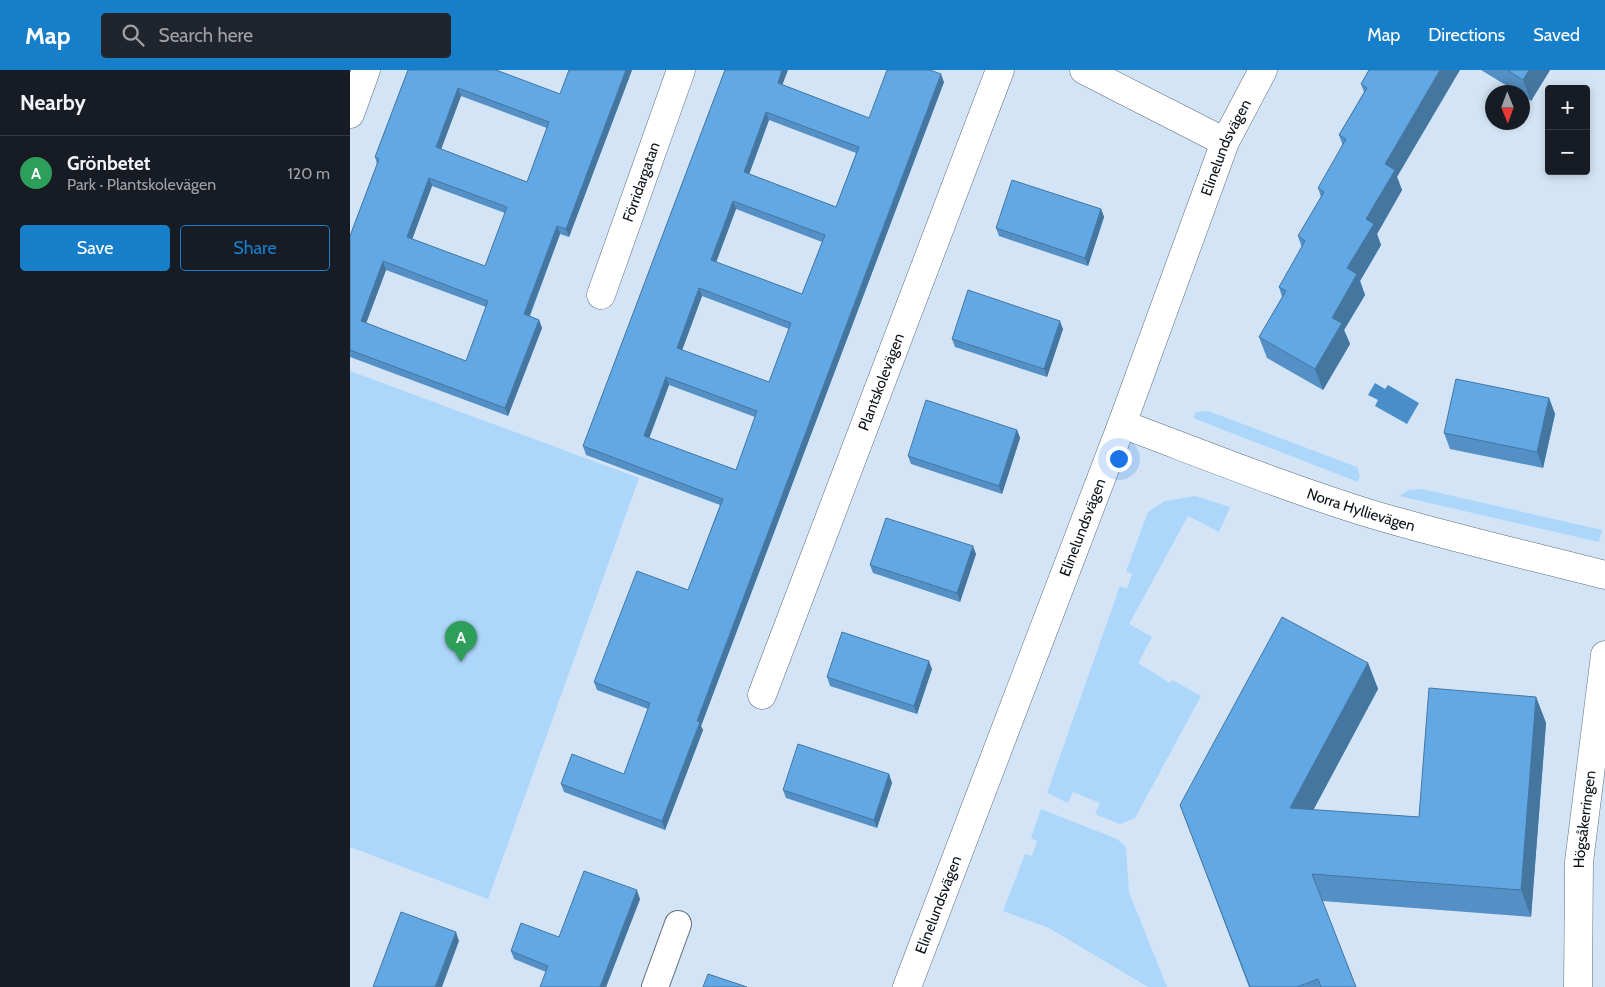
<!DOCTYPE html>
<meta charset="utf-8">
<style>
body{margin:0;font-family:Cabin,sans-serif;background:#20242c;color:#f1f3f6}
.controls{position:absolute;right:15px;top:15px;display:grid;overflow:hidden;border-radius:5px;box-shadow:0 2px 8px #0003}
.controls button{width:45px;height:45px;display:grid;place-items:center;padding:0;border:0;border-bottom:1px solid #363941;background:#171b24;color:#f1f3f6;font:25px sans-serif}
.compass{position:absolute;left:1135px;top:15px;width:45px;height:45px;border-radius:50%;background:#171b24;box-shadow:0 2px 8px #0003;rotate:179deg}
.you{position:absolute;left:768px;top:388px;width:18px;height:18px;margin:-12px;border:4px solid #fff;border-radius:50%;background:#1a73e8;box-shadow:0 0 0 8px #1a73e833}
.badge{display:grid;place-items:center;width:32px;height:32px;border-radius:50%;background:#177fca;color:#fff;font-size:16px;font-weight:700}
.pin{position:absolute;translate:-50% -41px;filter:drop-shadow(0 1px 2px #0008)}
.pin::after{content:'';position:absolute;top:26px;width:18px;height:15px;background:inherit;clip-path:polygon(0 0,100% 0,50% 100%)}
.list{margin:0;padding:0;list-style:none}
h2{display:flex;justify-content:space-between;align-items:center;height:65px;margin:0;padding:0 20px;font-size:21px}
h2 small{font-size:16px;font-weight:400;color:#9ea1a6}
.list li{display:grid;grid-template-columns:32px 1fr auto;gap:15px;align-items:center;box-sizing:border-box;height:75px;padding:0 20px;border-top:1px solid #363941}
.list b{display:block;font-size:19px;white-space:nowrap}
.list p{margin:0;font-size:16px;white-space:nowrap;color:#9ea1a6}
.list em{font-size:16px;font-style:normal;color:#9ea1a6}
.actions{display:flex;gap:10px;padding:15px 20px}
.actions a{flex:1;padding:11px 0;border:1px solid #177fca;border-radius:5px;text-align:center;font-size:18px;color:#177fca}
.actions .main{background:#177fca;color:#fff}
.icon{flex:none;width:28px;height:28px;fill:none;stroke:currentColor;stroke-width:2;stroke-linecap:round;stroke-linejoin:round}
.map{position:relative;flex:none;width:1255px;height:917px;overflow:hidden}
header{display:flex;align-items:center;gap:30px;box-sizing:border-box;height:70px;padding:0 25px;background:#177fca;color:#fff}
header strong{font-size:24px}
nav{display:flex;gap:28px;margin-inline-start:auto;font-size:18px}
.search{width:350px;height:45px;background:#20242c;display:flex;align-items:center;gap:12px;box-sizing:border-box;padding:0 18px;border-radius:5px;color:#9ea1a6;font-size:19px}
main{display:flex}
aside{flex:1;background:#171b24}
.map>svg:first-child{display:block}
.green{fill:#add6fb}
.water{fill:#498ec9}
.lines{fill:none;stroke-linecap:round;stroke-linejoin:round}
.pedestrian-casing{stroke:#5d6d7c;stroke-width:28}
.minor-casing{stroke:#5d6d7c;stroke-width:29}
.tertiary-casing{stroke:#5d6d7c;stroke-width:29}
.pedestrian{stroke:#fff;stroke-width:26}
.minor{stroke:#fff;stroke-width:28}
.tertiary{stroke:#fff;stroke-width:28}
.wall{fill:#5490c5;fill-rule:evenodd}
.shaded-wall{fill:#4576a0}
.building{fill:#62a8e5;stroke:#4576a0;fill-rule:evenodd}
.labels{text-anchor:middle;stroke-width:4;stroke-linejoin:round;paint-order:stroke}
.street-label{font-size:15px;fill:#0b1117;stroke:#fff}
</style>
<header>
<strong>Map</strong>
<div class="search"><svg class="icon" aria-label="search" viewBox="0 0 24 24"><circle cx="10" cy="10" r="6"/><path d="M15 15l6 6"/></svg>Search here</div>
<nav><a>Map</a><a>Directions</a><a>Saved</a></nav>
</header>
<main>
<aside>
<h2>Nearby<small></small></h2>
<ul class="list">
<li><span class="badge" style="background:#2e9e5b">A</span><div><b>Grönbetet</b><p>Park · Plantskolevägen</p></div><em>120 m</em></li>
</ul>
<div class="actions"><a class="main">Save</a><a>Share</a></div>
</aside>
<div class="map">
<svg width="1255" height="917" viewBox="0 0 1255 917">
<rect width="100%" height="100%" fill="#d2e4f5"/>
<g class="green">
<path d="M 0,301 L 289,408 L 138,829 L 0,777 Z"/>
<path d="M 858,341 L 1007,397 L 1010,405 L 1008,412 L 843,348 L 846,342 Z"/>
<path d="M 1072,419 L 1252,460 L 1249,472 L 1049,426 L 1059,420 Z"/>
<path d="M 845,426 L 880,437 L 869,462 L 838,446 L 779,554 L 802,567 L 788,593 L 820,613 L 822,610 L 851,626 L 785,748 L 770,754 L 745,744 L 750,733 L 723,722 L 718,733 L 697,723 L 770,516 L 777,519 L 782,504 L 776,501 L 798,442 L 815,431 Z"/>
<path d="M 691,739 L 767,769 L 776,777 L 779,822 L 817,917 L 798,917 L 699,858 L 653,841 L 675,784 L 682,786 L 687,771 L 681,768 Z"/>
</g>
<path class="water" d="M 1025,313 L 1035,319 L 1038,315 L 1069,333 L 1057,354 L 1025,336 L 1028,330 L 1018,325 Z"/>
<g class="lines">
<g class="pedestrian-casing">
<path id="pedestrian" d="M 305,917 L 328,854"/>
</g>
<g class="minor-casing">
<g id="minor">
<path d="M 734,0 L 875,72"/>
<path d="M 0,44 L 16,0"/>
<path id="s1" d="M 251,225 L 331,0"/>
<path id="s2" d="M 772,354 C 855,385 937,418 1021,444 C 1098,467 1177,485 1255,505"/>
<path id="s3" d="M 412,625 L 650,0"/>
<path id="s4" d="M 1228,917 L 1229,792 L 1255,585"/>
</g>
</g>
<g class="tertiary-casing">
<g id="tertiary">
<path id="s5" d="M 557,917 L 772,354 L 875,72 L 913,0"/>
</g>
</g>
<use href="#pedestrian" class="pedestrian"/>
<use href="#minor" class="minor"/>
<use href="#tertiary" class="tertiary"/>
</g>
<g class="wall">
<path d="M 58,0 L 210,24 L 219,0 L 282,0 L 219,167 L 210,164 L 180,246 L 189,250 L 192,258 L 158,346 L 0,287 L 0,166 L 27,94 L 25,87 ZM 111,26 L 197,58 L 177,112 L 91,79 ZM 82,116 L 155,143 L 135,196 L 62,169 ZM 36,200 L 136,237 L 116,291 L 16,253 Z"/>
<path d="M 375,0 L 433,15 L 519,48 L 594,12 L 351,656 L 353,660 L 315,760 L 214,722 L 211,714 L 274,704 L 298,639 L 247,620 L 244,612 L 338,520 L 370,435 L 236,385 L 233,376 ZM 419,50 L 506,83 L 486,137 L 399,104 ZM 386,139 L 472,172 L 452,224 L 366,192 ZM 352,226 L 439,259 L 419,312 L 332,280 ZM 319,315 L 405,347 L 386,400 L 299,368 Z"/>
<path d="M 1019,0 L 1047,107 L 1052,120 L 1027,164 L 1031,175 L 1010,211 L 1015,225 L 994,260 L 1000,274 L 973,320 L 917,288 L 909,267 L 932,227 L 929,217 L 952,178 L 948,166 L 971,127 L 968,118 L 993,76 L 989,65 L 1014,22 L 1011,14 Z"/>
<path d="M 1131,0 L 1200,0 L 1181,31 L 1172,26 L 1172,22 L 1167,22 Z"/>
<path d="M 751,139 L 754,147 L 738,196 L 649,166 L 646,158 Z"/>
<path d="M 713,259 L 697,307 L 605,277 L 602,269 Z"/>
<path d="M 1199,328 L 1205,344 L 1193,398 L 1100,379 L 1094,363 Z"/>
<path d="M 667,360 L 670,368 L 652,424 L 561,394 L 558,386 Z"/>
<path d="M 626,484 L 610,532 L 523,503 L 520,495 Z"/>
<path d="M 1018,593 L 1028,619 L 963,740 L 1069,747 L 1186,627 L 1196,653 L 1181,847 L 972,831 L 1006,917 L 899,917 L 830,735 Z"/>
<path d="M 582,599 L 567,644 L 480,616 L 477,607 Z"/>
<path d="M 539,704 L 542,713 L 527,758 L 436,728 L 433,720 Z"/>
<path d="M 290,829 L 256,917 L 190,917 L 196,902 L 164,889 L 161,881 L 209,867 Z"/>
</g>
<g class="shaded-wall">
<path d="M 276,0 L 282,0 L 219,167 L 216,159 Z"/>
<path d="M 432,0 L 438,0 L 430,21 L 428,13 Z"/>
<path d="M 1090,0 L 1110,0 L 1047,107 L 1052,120 L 1027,164 L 1031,175 L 1010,211 L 1015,225 L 994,260 L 1000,274 L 973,320 L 965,299 L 997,198 L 1016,149 L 1035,94 Z"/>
<path d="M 1179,0 L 1200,0 L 1181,31 L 1173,10 Z"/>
<path d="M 591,4 L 594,12 L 351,656 L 353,660 L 315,760 L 312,751 L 347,651 Z"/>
<path d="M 108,18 L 111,26 L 89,85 L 86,77 Z"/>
<path d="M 416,42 L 419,50 L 397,110 L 394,102 Z"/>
<path d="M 79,108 L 82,116 L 60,175 L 57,167 Z"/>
<path d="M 383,131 L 386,139 L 364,198 L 361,190 Z"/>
<path d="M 751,139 L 754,147 L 738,196 L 735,188 Z"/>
<path d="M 207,156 L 210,164 L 177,252 L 174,244 Z"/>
<path d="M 33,191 L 36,200 L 14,259 L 11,251 Z"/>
<path d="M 349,218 L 352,226 L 330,286 L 327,278 Z"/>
<path d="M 189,250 L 192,258 L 158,346 L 155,338 Z"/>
<path d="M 710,251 L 713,259 L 697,307 L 694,299 Z"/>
<path d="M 316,307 L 319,315 L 297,374 L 294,366 Z"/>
<path d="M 1199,328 L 1205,344 L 1193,398 L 1187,382 Z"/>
<path d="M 667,360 L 670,368 L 652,424 L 649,416 Z"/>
<path d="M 623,476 L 626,484 L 610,532 L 607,523 Z"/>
<path d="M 579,591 L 582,599 L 567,644 L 564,636 Z"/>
<path d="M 1018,593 L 1028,619 L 950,765 L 940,738 Z"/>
<path d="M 1186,627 L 1196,653 L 1181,847 L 1171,820 Z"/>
<path d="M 539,704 L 542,713 L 527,758 L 524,750 Z"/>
<path d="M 287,820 L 290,829 L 256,917 L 250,917 Z"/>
<path d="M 106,862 L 109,871 L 92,917 L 85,917 Z"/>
</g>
<g class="building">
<path d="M 58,0 L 146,0 L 210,24 L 219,0 L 276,0 L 216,159 L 207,156 L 174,244 L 189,250 L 155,338 L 0,280 L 0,166 L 29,89 L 25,87 ZM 108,18 L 199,52 L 177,112 L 86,77 ZM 79,108 L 157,137 L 135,196 L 57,167 ZM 33,191 L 138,231 L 116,291 L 11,251 Z"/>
<path d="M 375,0 L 432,0 L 428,13 L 519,48 L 537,0 L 580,0 L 591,4 L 347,651 L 350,652 L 312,751 L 211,714 L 222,684 L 274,704 L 300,633 L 244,612 L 287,501 L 338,520 L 373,429 L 233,376 ZM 416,42 L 509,77 L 486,137 L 394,102 ZM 383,131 L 475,165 L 452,224 L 361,190 ZM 349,218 L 441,253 L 419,312 L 327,278 ZM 316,307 L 407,341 L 386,400 L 294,366 Z"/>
<path d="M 1019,0 L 1090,0 L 1035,94 L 1045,100 L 1016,149 L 1024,154 L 997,198 L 1007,204 L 982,248 L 992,253 L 965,299 L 909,267 L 936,221 L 929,217 L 955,171 L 948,166 L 974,122 L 968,118 L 996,69 L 989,65 L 1017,18 L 1011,14 Z"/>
<path d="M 1157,0 L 1179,0 L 1173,10 Z"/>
<path d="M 662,110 L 751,139 L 735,188 L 646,158 Z"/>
<path d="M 618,220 L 710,251 L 694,299 L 602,269 Z"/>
<path d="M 1106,309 L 1199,328 L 1187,382 L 1094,363 Z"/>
<path d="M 576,330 L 667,360 L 649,416 L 558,386 Z"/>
<path d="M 536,448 L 623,476 L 607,523 L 520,495 Z"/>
<path d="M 932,547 L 1018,593 L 940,738 L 1069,747 L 1079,618 L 1186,627 L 1171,820 L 962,804 L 1006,917 L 971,917 L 968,909 L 947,917 L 900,917 L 830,735 Z"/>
<path d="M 492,562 L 579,591 L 564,636 L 477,607 Z"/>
<path d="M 448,674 L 539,704 L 524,750 L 433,720 Z"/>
<path d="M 234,801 L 287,820 L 250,917 L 190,917 L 198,896 L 161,881 L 171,853 L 209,867 Z"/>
<path d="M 51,842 L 106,862 L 85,917 L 23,917 Z"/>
<path d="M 358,904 L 397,917 L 353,917 Z"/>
</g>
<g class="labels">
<g class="street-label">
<text dy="5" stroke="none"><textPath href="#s5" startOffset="898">Elinelundsvägen</textPath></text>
<text dy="5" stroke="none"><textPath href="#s1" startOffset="120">Förridargatan</textPath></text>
<text dy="5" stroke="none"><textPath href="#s3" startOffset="335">Plantskolevägen</textPath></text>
<text dy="5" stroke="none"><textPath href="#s2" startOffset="254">Norra Hyllievägen</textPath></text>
<text dy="5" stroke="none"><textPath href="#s5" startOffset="492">Elinelundsvägen</textPath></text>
<text dy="5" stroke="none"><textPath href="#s4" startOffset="168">Högsåkerringen</textPath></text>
<text dy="5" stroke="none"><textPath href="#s5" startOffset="88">Elinelundsvägen</textPath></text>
</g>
</g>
</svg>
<div class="controls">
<button>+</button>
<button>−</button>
</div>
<svg class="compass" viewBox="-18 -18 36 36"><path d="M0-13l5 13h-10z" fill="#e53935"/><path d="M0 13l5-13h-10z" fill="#9ea1a6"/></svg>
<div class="you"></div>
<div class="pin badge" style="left:111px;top:592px;background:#2e9e5b">A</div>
</div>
</main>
